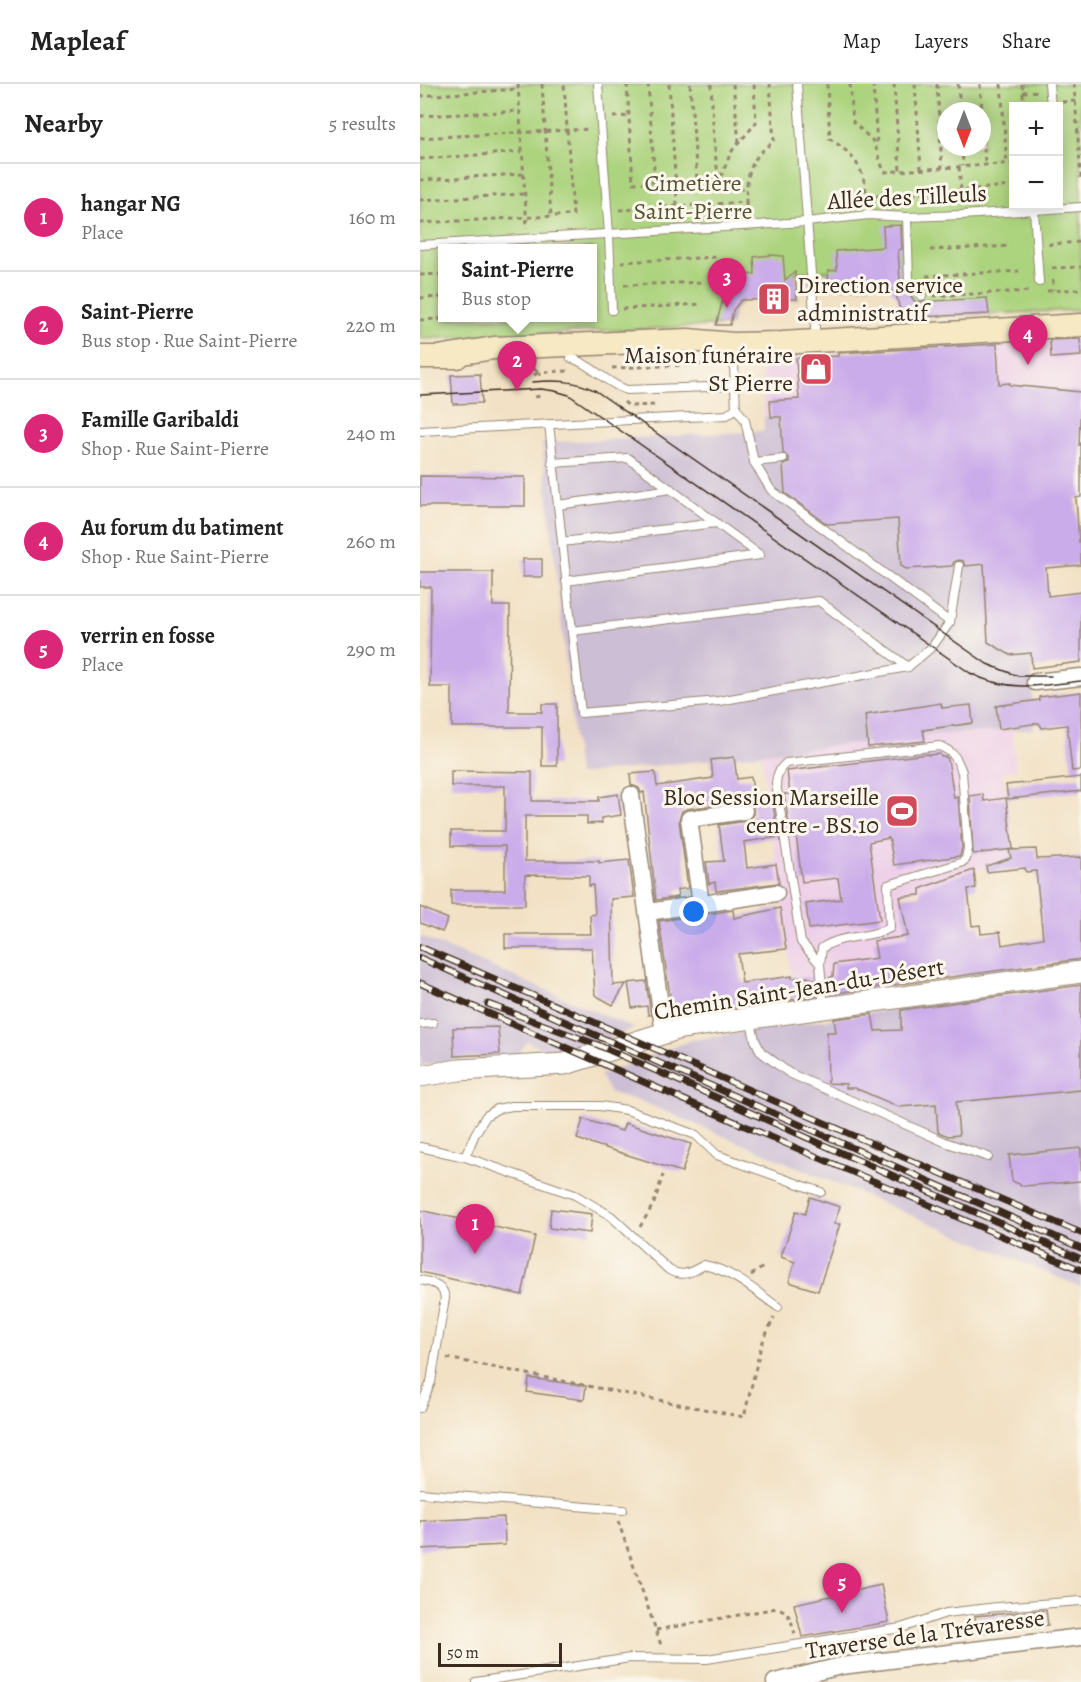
<!DOCTYPE html>
<meta charset="utf-8">
<style>
body{margin:0;font-family:Alegreya,serif;background:#f6f6f6;color:#222}
.controls{position:absolute;right:18px;top:18px;display:grid;overflow:hidden;border-radius:0px;box-shadow:0 3px 15px #0003}
.controls button{width:54px;height:54px;display:grid;place-items:center;padding:0;border:0;border-bottom:2px solid #e0e0e0;background:#fff;color:#222;font:30px sans-serif}
.compass{position:absolute;left:517px;top:18px;width:54px;height:54px;border-radius:50%;background:#fff;box-shadow:0 3px 15px #0003;rotate:180deg}
.scale{position:absolute;left:18px;bottom:15px;width:124px;box-sizing:border-box;padding-left:6px;border:3px solid #3b2a1e;border-top:0;font-size:16px;line-height:21px;white-space:nowrap;color:#3b2a1e;-webkit-text-stroke:4px #fbf7ec;paint-order:stroke}
.you{position:absolute;left:274px;top:828px;width:21px;height:21px;margin:-15px;border:4px solid #fff;border-radius:50%;background:#1a73e8;box-shadow:0 0 0 9px #1a73e833}
.badge{display:grid;place-items:center;width:39px;height:39px;border-radius:50%;background:#db2777;color:#fff;font-size:20px;font-weight:700}
.pin{position:absolute;translate:-50% -50px;filter:drop-shadow(0 2px 3px #0008)}
.pin::after{content:'';position:absolute;top:32px;width:21px;height:18px;background:inherit;clip-path:polygon(0 0,100% 0,50% 100%)}
.popup{position:absolute;left:18px;top:160px;width:159px;height:78px;box-sizing:border-box;display:grid;place-content:center;border-radius:0px;background:#fff;filter:drop-shadow(0 2px 4px #0005);font-size:20px;white-space:nowrap;color:#767676}
.popup b{font-size:22px;color:#222}
.popup::after{content:'';position:absolute;left:50%;top:100%;margin-left:-12px;border:12px solid transparent;border-top-color:#fff}
.list{margin:0;padding:0;list-style:none}
h2{display:flex;justify-content:space-between;align-items:center;height:78px;margin:0;padding:0 24px;font-size:26px}
h2 small{font-size:20px;font-weight:400;color:#767676}
.list li{display:grid;grid-template-columns:39px 1fr auto;gap:18px;align-items:center;box-sizing:border-box;height:108px;padding:0 24px;border-top:2px solid #e0e0e0}
.list b{display:block;font-size:22px;white-space:nowrap}
.list p{margin:0;font-size:20px;white-space:nowrap;color:#767676}
.list em{font-size:20px;font-style:normal;color:#767676}
.map{position:relative;flex:none;width:661px;height:1598px;overflow:hidden}
header{display:flex;align-items:center;gap:36px;box-sizing:border-box;height:84px;padding:0 30px;background:#fff;border-bottom:2px solid #e0e0e0}
header strong{font-size:28px}
nav{display:flex;gap:33px;margin-inline-start:auto;font-size:21px}
main{display:flex}
aside{flex:1;background:#fff}
.map>svg:first-child{display:block}
.built{fill:#eed0e8}
.industrial{fill:#ccbed4}
.green{fill:#acd37d;stroke:#747e4e;stroke-width:1.5;fill-rule:evenodd}
.building{fill:#cbacea}
.lines{fill:none;stroke-linecap:round;stroke-linejoin:round}
.service-casing{stroke:#968671;stroke-width:10}
.minor-casing{stroke:#968671;stroke-width:19}
.tertiary-casing{stroke:#968671;stroke-width:23}
.secondary-casing{stroke:#968671;stroke-width:25}
.path{stroke:#968671;stroke-width:3;stroke-dasharray:4.5 4.5;stroke-linecap:butt}
.service{stroke:#fff;stroke-width:8}
.minor{stroke:#fff;stroke-width:16}
.tertiary{stroke:#fff;stroke-width:21}
.secondary{stroke:#f6e9c3;stroke-width:22}
.tram{stroke:#3b2a1e;stroke-width:1.5}
.rail-casing{stroke:#3b2a1e;stroke-width:7}
.rail{stroke:#fbf7ec;stroke-width:4.5;stroke-dasharray:14;stroke-linecap:butt}
.labels{text-anchor:middle;stroke-width:6;stroke-linejoin:round;paint-order:stroke}
.park-label{font-size:24px;fill:#575436;stroke:#fbf7ec}
.street-label{font-size:24px;fill:#3b2a1e;stroke:#fbf7ec}
.poi-label{font-size:24px;fill:#3b2a1e;stroke:#fbf7ec;text-anchor:end}
</style>
<header>
<strong>Mapleaf</strong>
<nav><a>Map</a><a>Layers</a><a>Share</a></nav>
</header>
<main>
<aside>
<h2>Nearby<small>5 results</small></h2>
<ul class="list">
<li><span class="badge">1</span><div><b>hangar NG</b><p>Place</p></div><em>160 m</em></li>
<li><span class="badge">2</span><div><b>Saint-Pierre</b><p>Bus stop · Rue Saint-Pierre</p></div><em>220 m</em></li>
<li><span class="badge">3</span><div><b>Famille Garibaldi</b><p>Shop · Rue Saint-Pierre</p></div><em>240 m</em></li>
<li><span class="badge">4</span><div><b>Au forum du batiment</b><p>Shop · Rue Saint-Pierre</p></div><em>260 m</em></li>
<li><span class="badge">5</span><div><b>verrin en fosse</b><p>Place</p></div><em>290 m</em></li>
</ul>
</aside>
<div class="map">
<svg width="661" height="1598" viewBox="0 0 661 1598">
<rect width="100%" height="100%" fill="#fbf7ec"/>
<filter id="ink" filterUnits="userSpaceOnUse"><feTurbulence type="fractalNoise" baseFrequency=".0167" numOctaves="2"/><feDisplacementMap in="SourceGraphic" scale="12" xChannelSelector="R" yChannelSelector="G"/><feConvolveMatrix kernelMatrix="1 2 1 2 8 2 1 2 1" color-interpolation-filters="sRGB"/></filter>
<filter id="wash" filterUnits="userSpaceOnUse"><feTurbulence type="fractalNoise" baseFrequency=".008" numOctaves="4" result="noise"/><feDisplacementMap in="SourceGraphic" scale="24" xChannelSelector="R" yChannelSelector="G"/><feGaussianBlur stdDeviation="1.35" result="paint"/><feColorMatrix in="noise" values="0 0 0 0 0 0 0 0 0 0 0 0 0 0 0 0 0 1.4 0 .05"/><feComposite in="paint" operator="in"/></filter>
<g filter="url(#wash)">
<rect width="100%" height="100%" fill="#f2e1c4"/>
<g class="built">
<path d="M 661,254 L 661,335 L 344,333 L 341,274 Z"/>
<path d="M 593,646 L 596,686 L 582,688 L 594,774 L 480,811 L 497,899 L 375,916 L 341,669 L 505,651 Z"/>
</g>
<g class="industrial">
<path d="M 648,314 L 653,481 L 617,485 L 611,570 L 614,645 L 505,651 L 158,691 L 122,359 L 344,347 L 344,333 Z"/>
<path d="M 0,852 L 214,944 L 142,975 L 107,957 L 98,971 L 38,976 L 0,982 Z"/>
<path d="M 661,901 L 661,1203 L 223,1018 L 189,1008 L 180,991 L 272,956 L 455,928 Z"/>
</g>
<path class="green" d="M 0,0 L 661,0 L 661,226 L 495,233 L 494,228 L 481,229 L 494,218 C 485,193 471,192 448,185 L 449,201 L 409,204 L 408,187 L 375,188 L 377,215 L 324,215 L 313,226 L 310,241 L 0,255 ZM 594,22 L 638,22 L 638,122 L 594,122 ZM 526,27 L 562,27 L 562,63 L 526,63 ZM 22,164 L 172,164 L 172,234 L 22,234 Z"/>
<g id="blocks">
<g class="building">
<path d="M 481,141 L 482,165 L 478,166 L 480,196 L 495,218 L 567,214 L 569,230 L 495,233 L 495,228 L 481,229 L 476,211 L 465,200 L 409,204 L 408,187 L 417,186 L 416,167 L 464,163 L 463,142 Z"/>
<path d="M 352,171 L 363,172 L 365,196 L 375,188 L 377,215 L 321,216 L 313,226 L 310,241 L 296,241 L 302,219 L 312,206 L 311,192 L 335,190 L 334,173 Z"/>
<path d="M 660,255 L 661,272 L 631,274 L 630,256 Z"/>
<path d="M 577,260 L 579,300 L 590,299 L 590,301 L 661,308 L 659,361 L 661,360 L 661,413 L 656,414 L 659,458 L 661,457 L 661,481 L 626,484 L 628,512 L 661,508 L 661,578 L 612,584 L 611,569 L 590,571 L 568,558 L 564,480 L 545,482 L 543,477 L 539,476 L 534,478 L 532,482 L 486,485 L 481,482 L 478,435 L 407,440 L 365,409 L 363,381 L 369,378 L 369,374 L 363,369 L 361,333 L 351,333 L 350,317 L 379,315 L 376,274 L 418,272 L 418,269 Z"/>
<path d="M 60,290 L 62,319 L 33,320 L 31,291 Z"/>
<path d="M 0,392 L 105,393 L 105,422 L 0,422 Z"/>
<rect x="103" y="475" width="19" height="18"/>
<path d="M 0,488 L 73,488 L 73,522 L 90,522 L 89,628 L 122,628 L 122,620 L 137,620 L 137,682 L 122,682 L 122,643 L 32,643 L 32,603 L 10,603 L 11,503 L 0,503 Z"/>
<path d="M 661,608 L 661,686 L 652,687 L 647,641 L 622,644 L 619,639 L 579,645 L 576,622 L 619,616 L 619,613 Z"/>
<path d="M 521,619 L 522,624 L 551,621 L 553,639 L 503,646 L 505,657 L 448,663 L 445,631 Z"/>
<path d="M 508,670 L 508,671 L 520,670 L 521,673 L 526,673 L 528,675 L 534,714 L 538,713 L 542,764 L 540,772 L 474,781 L 469,754 L 449,758 L 460,836 L 389,845 L 386,820 L 421,815 L 418,794 L 382,798 L 376,751 L 371,752 L 364,710 L 370,710 L 367,687 Z"/>
<path d="M 314,673 L 317,695 L 331,693 L 334,714 L 352,712 L 358,753 L 324,758 L 327,784 L 356,780 L 359,799 L 296,807 L 295,798 L 289,800 L 286,778 L 304,777 L 299,741 L 326,737 L 333,731 L 333,721 L 328,718 L 322,717 L 267,725 L 262,727 L 259,736 L 268,804 L 257,806 L 258,813 L 236,816 L 224,708 L 221,709 L 219,704 L 211,701 L 210,690 L 235,688 L 237,702 L 293,694 L 291,676 Z"/>
<path d="M 31,687 L 112,688 L 112,717 L 179,717 L 179,713 L 198,710 L 201,731 L 181,734 L 182,739 L 167,740 L 167,732 L 105,732 L 105,777 L 179,777 L 179,779 L 209,776 L 214,813 L 191,815 L 193,901 L 206,900 L 193,921 L 175,911 L 172,864 L 85,864 L 85,850 L 171,850 L 170,831 L 175,830 L 173,801 L 169,802 L 169,792 L 105,791 L 105,821 L 31,821 L 31,806 L 85,806 L 85,762 L 31,762 L 31,747 L 85,747 L 85,702 L 31,702 Z"/>
<path d="M 661,693 L 661,707 L 588,715 L 586,701 Z"/>
<path d="M 563,710 L 564,717 L 586,714 L 593,765 L 553,770 L 550,712 Z"/>
<path d="M 616,765 L 617,775 L 661,773 L 661,875 L 409,910 L 408,895 L 413,892 L 414,880 L 457,874 L 454,857 L 488,852 L 480,813 L 500,811 L 500,805 L 507,802 L 554,786 L 556,804 L 548,805 L 552,842 L 560,841 L 561,850 L 580,848 L 582,861 L 623,854 L 616,787 L 606,788 L 605,784 L 567,788 L 566,782 L 591,774 L 589,766 Z"/>
<path d="M 0,823 L 28,835 L 22,848 L 0,839 Z"/>
<path d="M 360,824 L 366,865 L 318,870 L 322,899 L 372,892 L 372,894 L 387,893 L 395,896 L 397,912 L 253,933 L 239,837 L 313,826 L 314,834 Z"/>
<path d="M 226,897 L 231,931 L 228,931 L 227,922 L 212,924 L 208,899 Z"/>
<path d="M 661,901 L 661,1006 L 536,1018 L 539,1051 L 528,1052 L 518,1048 L 516,1020 L 479,1023 L 435,1004 L 426,1004 L 426,1000 L 408,999 L 407,948 L 416,948 L 414,935 L 452,930 L 455,947 L 481,946 L 481,926 Z"/>
<path d="M 78,943 L 80,970 L 34,972 L 33,944 Z"/>
<path d="M 163,1035 L 202,1047 L 205,1039 L 271,1060 L 262,1088 L 157,1055 Z"/>
<path d="M 661,1064 L 661,1097 L 604,1102 L 592,1097 L 589,1071 Z"/>
<path d="M 390,1113 L 420,1123 L 414,1140 L 420,1140 L 398,1207 L 369,1198 L 375,1178 L 361,1173 L 376,1127 L 385,1130 Z"/>
<path d="M 131,1125 L 172,1130 L 170,1149 L 129,1144 Z"/>
<path d="M 0,1126 L 115,1152 L 102,1211 L 0,1188 Z"/>
<path d="M 109,1294 L 166,1302 L 164,1316 L 107,1308 Z"/>
<path d="M 84,1433 L 85,1461 L 0,1465 L 0,1437 Z"/>
<path d="M 461,1501 L 469,1538 L 382,1553 L 374,1520 Z"/>
<path d="M 626,1526 L 628,1541 L 557,1549 L 555,1532 Z"/>
</g>
</g>
</g>
<g filter="url(#ink)">
<use href="#blocks" fill-opacity="0" stroke="#968671" stroke-width="1.5"/>
<g class="lines">
<g class="service-casing">
<g id="service">
<path d="M 178,0 L 189,150 L 192,226"/>
<path d="M 377,0 L 396,257"/>
<path d="M 629,0 L 631,22"/>
<path d="M 614,126 L 619,198"/>
<path d="M 487,133 L 489,197 L 502,212"/>
<path d="M 0,161 L 387,138 L 448,131 L 487,133 L 542,131 L 661,123"/>
<path d="M 151,274 C 172,280 186,300 207,306 L 316,302"/>
<path d="M 129,340 L 161,629 L 299,617 L 488,583 L 512,563 L 530,538 L 351,406 L 334,378 L 325,336 L 316,324"/>
<path d="M 0,347 L 307,331 L 316,324 L 313,260"/>
<path d="M 334,378 L 363,375"/>
<path d="M 132,379 L 208,374 L 340,471 L 146,497"/>
<path d="M 138,421 L 251,405"/>
<path d="M 142,458 L 296,439"/>
<path d="M 530,538 L 539,482"/>
<path d="M 152,547 L 399,517 L 488,583"/>
<path d="M 400,880 L 381,858 L 356,699 C 357,690 359,685 366,679 L 519,662 C 533,667 537,674 542,688 L 548,764 L 546,775 L 541,779 L 468,801 L 470,844 C 448,855 422,850 402,864 L 400,880 L 404,924"/>
<path d="M 330,934 L 335,956 L 341,968 L 369,989 L 525,1058 L 568,1073"/>
<path d="M 0,940 L 13,939"/>
<path d="M 0,1063 L 45,1073 L 155,1111 L 191,1132 L 249,1186 C 263,1194 271,1188 284,1181 C 313,1187 335,1207 358,1223"/>
<path d="M 45,1073 L 55,1050 L 66,1032 L 77,1025 L 92,1022 L 180,1022 L 207,1026 L 276,1051 L 297,1071 L 401,1108"/>
<path d="M 0,1196 C 13,1199 23,1200 25,1214 L 11,1298 L 0,1324"/>
<path d="M 0,1409 L 203,1426"/>
<path d="M 56,1598 L 210,1574 L 287,1575 L 481,1544 L 526,1529 L 577,1523 L 661,1517"/>
</g>
</g>
<g class="minor-casing">
<g id="minor">
<path d="M 615,598 L 661,593"/>
<path d="M 211,711 L 244,950"/>
<path d="M 281,820 L 269,735 L 324,727"/>
<path d="M 228,828 L 356,809"/>
<path d="M 355,1598 L 421,1582 L 661,1553"/>
</g>
</g>
<g class="tertiary-casing">
<path id="tertiary" d="M 0,992 L 39,986 L 145,980 L 261,944 L 661,888"/>
</g>
<g class="secondary-casing">
<g id="secondary">
<path d="M 24,272 L 74,264 L 268,256 L 313,260 L 362,259 L 661,241"/>
<path d="M 0,273 L 37,273"/>
</g>
</g>
<g class="path">
<path d="M 98,0 L 107,144"/>
<path d="M 122,0 L 131,132"/>
<path d="M 207,0 L 213,99 L 300,94"/>
<path d="M 228,0 L 235,98"/>
<path d="M 249,0 L 258,135"/>
<path d="M 270,0 L 277,96"/>
<path d="M 291,0 C 292,16 294,84 300,95 C 305,103 317,104 326,106"/>
<path d="M 313,0 L 319,58"/>
<path d="M 407,0 L 410,55 C 437,72 446,88 447,121"/>
<path d="M 430,0 L 433,38 L 454,58 L 464,88 L 594,79"/>
<path d="M 453,0 L 457,61"/>
<path d="M 474,0 L 480,87"/>
<path d="M 495,0 L 501,85"/>
<path d="M 517,0 L 522,84"/>
<path d="M 538,0 L 540,27"/>
<path d="M 560,0 L 562,27"/>
<path d="M 581,0 L 587,80"/>
<path d="M 602,0 L 604,22"/>
<path d="M 654,0 L 661,94"/>
<path d="M 603,8 L 619,7"/>
<path d="M 0,12 L 99,5"/>
<path d="M 642,18 L 655,17"/>
<path d="M 562,28 L 565,81"/>
<path d="M 0,32 L 100,27"/>
<path d="M 193,33 L 209,32"/>
<path d="M 0,54 L 169,45"/>
<path d="M 542,63 L 543,82"/>
<path d="M 0,75 L 102,68"/>
<path d="M 539,83 L 542,120"/>
<path d="M 301,93 L 311,68 L 336,39 L 334,0"/>
<path d="M 0,96 L 103,90"/>
<path d="M 447,113 L 594,102"/>
<path d="M 0,116 L 105,110"/>
<path d="M 326,118 L 327,132"/>
<path d="M 199,126 L 326,118 C 326,93 330,72 354,58 L 350,0"/>
<path d="M 0,139 L 153,131 L 144,0"/>
<path d="M 630,162 L 630,160 L 661,158"/>
<path d="M 510,166 L 591,162"/>
<path d="M 201,178 L 298,173"/>
<path d="M 632,184 L 661,183"/>
<path d="M 0,191 L 22,190"/>
<path d="M 506,192 L 599,187"/>
<path d="M 633,196 L 633,206"/>
<path d="M 204,201 L 285,198"/>
<path d="M 627,207 L 661,205"/>
<path d="M 513,212 L 611,207"/>
<path d="M 0,214 L 22,213"/>
<path d="M 202,225 L 281,220"/>
<path d="M 172,227 L 181,226"/>
<path d="M 0,236 L 39,234"/>
<path d="M 269,281 L 297,280"/>
<path d="M 192,284 L 269,281 L 268,275"/>
<path d="M 114,285 L 120,288 L 114,291"/>
<path d="M 120,292 L 120,288 L 149,287"/>
<path d="M 115,313 L 121,312"/>
<path d="M 204,318 L 209,322 L 235,321"/>
<path d="M 220,1143 L 234,1119 L 243,1091"/>
<path d="M 331,1191 L 345,1182"/>
<path d="M 27,1274 L 324,1333 L 341,1262 L 354,1233"/>
<path d="M 198,1437 L 242,1564"/>
<path d="M 236,1546 L 357,1524 C 370,1527 371,1537 375,1550"/>
</g>
<use href="#service" class="service"/>
<use href="#minor" class="minor"/>
<use href="#tertiary" class="tertiary"/>
<use href="#secondary" class="secondary"/>
<g class="tram">
<path d="M 112,298 C 135,296 155,296 176,307 L 567,580 L 598,592 L 631,592"/>
<path d="M 0,311 L 121,305 L 135,307 L 149,311 L 550,589 C 586,608 622,602 661,597"/>
</g>
<g class="rail-casing">
<g id="rail">
<path d="M 0,863 C 221,957 439,1056 661,1149"/>
<path d="M 0,874 L 661,1164"/>
<path d="M 0,899 L 269,1018 L 661,1186"/>
<path d="M 68,920 L 178,961 L 661,1175"/>
</g>
</g>
<use href="#rail" class="rail"/>
</g>
</g>
<defs>
<g id="building-square" transform="scale(1.725)"><rect x="-9" y="-9" width="18" height="18" rx="4" fill="#d1495b" stroke="#fbf7ec"/><path d="M-4-6H4V6H1V3H-1V6H-4ZM-2.5-4.3h1.7v1.8h-1.7ZM.8-4.3h1.7v1.8H.8ZM-2.5-1h1.7V.8h-1.7ZM.8-1h1.7V.8H.8Z" fill="#fff"/></g>
<g id="shop-square" transform="scale(1.725)"><rect x="-9" y="-9" width="18" height="18" rx="4" fill="#d1495b" stroke="#fbf7ec"/><path d="M-5-2.5h2.3a2.7 3.5 0 0 1 5.4 0H5L5.5 6h-11ZM-1.5-2.5h3a1.5 2.3 0 0 0-3 0Z" fill="#fff"/></g>
<g id="stadium-square" transform="scale(1.725)"><rect x="-9" y="-9" width="18" height="18" rx="4" fill="#d1495b" stroke="#fbf7ec"/><path d="M0-5a6.5 5 0 1 0 0 10a6.5 5 0 1 0 0-10ZM-3.5-1.8h7v3.6h-7Z" fill="#fff"/></g>
</defs>
<g fill-rule="evenodd">
<use href="#building-square" x="354" y="215"/>
<use href="#shop-square" x="396" y="285"/>
<use href="#stadium-square" x="482" y="727"/>
</g>
<g class="labels">
<g class="park-label">
<text x="273" y="107">Cimetière<tspan x="273" dy="28">Saint-Pierre</tspan></text>
</g>
<g class="street-label">
<text transform="translate(487 113) rotate(-3)" y="8">Allée des Tilleuls</text>
<text transform="translate(379 905) rotate(-9)" y="8">Chemin Saint-Jean-du-Désert</text>
<text transform="translate(505 1550) rotate(-8)" y="8">Traverse de la Trévaresse</text>
</g>
<g class="poi-label">
<text x="377" y="209" text-anchor="start">Direction service<tspan x="377" dy="28">administratif</tspan></text>
<text x="373" y="279">Maison funéraire<tspan x="373" dy="28">St Pierre</tspan></text>
<text x="459" y="721">Bloc Session Marseille<tspan x="459" dy="28">centre - BS.10</tspan></text>
</g>
</g>
</svg>
<div class="controls">
<button>+</button>
<button>−</button>
</div>
<svg class="compass" viewBox="-18 -18 36 36"><path d="M0-13l5 13h-10z" fill="#e53935"/><path d="M0 13l5-13h-10z" fill="#767676"/></svg>
<div class="scale">50 m</div>
<div class="you"></div>
<div class="pin badge" style="left:55px;top:1170px">1</div>
<div class="pin badge" style="left:97px;top:307px">2</div>
<div class="popup"><b>Saint-Pierre</b>Bus stop</div>
<div class="pin badge" style="left:307px;top:224px">3</div>
<div class="pin badge" style="left:608px;top:281px">4</div>
<div class="pin badge" style="left:422px;top:1529px">5</div>
</div>
</main>
